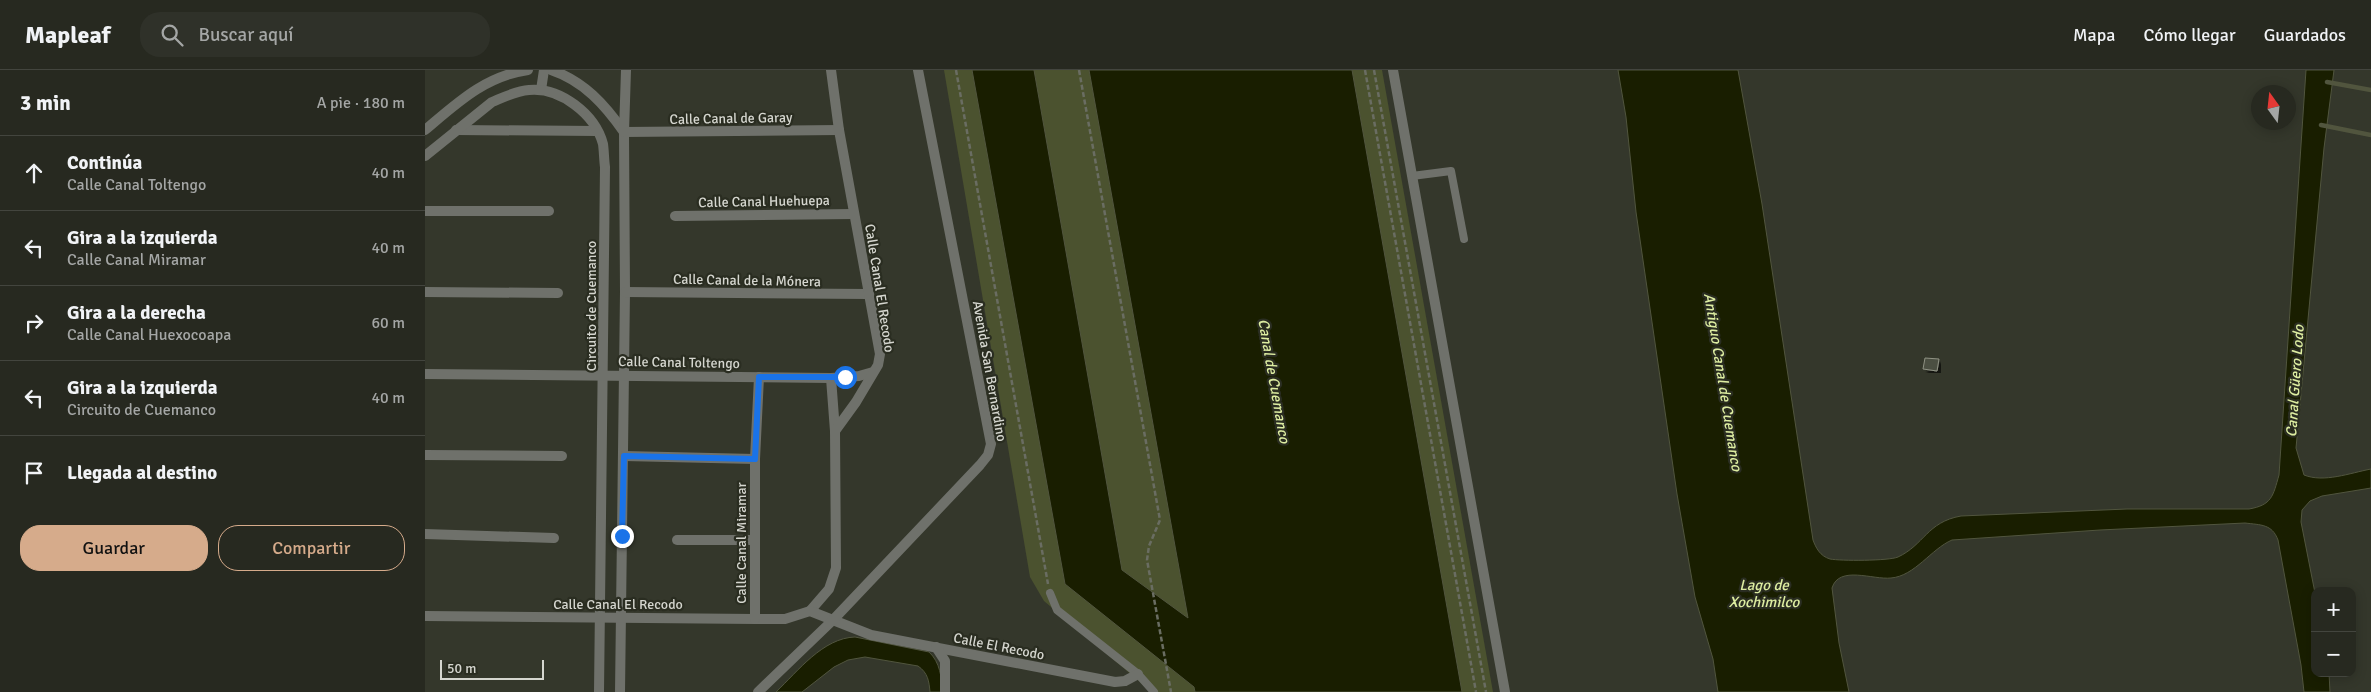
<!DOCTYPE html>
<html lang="es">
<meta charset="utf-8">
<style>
body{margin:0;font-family:Signika,sans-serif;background:#2f3129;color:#f1f3f6}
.controls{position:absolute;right:15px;bottom:15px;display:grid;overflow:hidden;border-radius:10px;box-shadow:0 2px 12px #0003}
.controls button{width:45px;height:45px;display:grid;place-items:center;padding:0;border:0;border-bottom:1px solid #43453e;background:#272920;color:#f1f3f6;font:25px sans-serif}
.compass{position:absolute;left:1826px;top:15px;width:45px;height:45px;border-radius:50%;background:#272920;box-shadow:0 2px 12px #0003;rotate:345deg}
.scale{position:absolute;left:15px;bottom:12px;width:104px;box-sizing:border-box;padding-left:5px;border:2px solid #d5d6cf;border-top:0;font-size:14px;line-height:18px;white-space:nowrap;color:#d5d6cf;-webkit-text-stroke:4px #2a2d21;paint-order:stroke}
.stop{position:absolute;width:15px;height:15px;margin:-11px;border:4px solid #1a73e8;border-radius:50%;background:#fff}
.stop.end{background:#1a73e8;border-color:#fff;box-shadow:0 1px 5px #0008}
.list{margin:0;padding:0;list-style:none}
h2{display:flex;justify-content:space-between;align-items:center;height:65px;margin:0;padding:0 20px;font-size:21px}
h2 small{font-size:16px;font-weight:400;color:#a4a6a5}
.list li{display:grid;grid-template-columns:32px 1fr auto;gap:15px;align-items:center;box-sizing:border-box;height:75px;padding:0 20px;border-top:1px solid #43453e}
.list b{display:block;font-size:19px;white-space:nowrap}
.list p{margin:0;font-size:16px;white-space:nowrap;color:#a4a6a5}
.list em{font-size:16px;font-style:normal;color:#a4a6a5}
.actions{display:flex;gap:10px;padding:15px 20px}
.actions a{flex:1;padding:11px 0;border:1px solid #d6ab8b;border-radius:20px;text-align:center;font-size:18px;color:#d6ab8b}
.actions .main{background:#d6ab8b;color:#111}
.icon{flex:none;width:28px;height:28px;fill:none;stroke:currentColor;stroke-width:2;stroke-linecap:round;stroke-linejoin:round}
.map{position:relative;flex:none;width:1946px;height:622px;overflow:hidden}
header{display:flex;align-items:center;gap:30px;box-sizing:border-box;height:70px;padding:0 25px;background:#272920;border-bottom:1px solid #43453e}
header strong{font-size:24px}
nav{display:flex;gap:28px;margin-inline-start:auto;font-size:18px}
.search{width:350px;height:45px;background:#2f3129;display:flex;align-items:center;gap:12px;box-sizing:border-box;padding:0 18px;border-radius:20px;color:#a4a6a5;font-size:19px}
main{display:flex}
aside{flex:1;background:#272920}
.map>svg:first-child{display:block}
.green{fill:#4b522f}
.water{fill:#191e00;stroke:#51553e}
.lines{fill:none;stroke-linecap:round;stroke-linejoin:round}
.stream{stroke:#51553e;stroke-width:4.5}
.building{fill:#4c4f42;stroke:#8f9284;filter:url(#shadow)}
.path{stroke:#6a6d62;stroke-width:2.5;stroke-dasharray:5 2.5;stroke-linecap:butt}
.lane{stroke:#6f716b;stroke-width:8}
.street{stroke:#6f716b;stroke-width:10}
.route{stroke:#1a73e8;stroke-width:6}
.labels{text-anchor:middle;stroke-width:4.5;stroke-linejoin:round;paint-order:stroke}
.street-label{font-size:14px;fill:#d5d6cf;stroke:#2a2d21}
.water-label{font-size:15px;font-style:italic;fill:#ddeda1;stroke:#2a2d21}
</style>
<header>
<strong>Mapleaf</strong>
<div class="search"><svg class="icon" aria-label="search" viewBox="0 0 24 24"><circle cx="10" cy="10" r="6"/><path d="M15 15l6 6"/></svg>Buscar aquí</div>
<nav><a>Mapa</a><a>Cómo llegar</a><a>Guardados</a></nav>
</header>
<main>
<aside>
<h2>3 min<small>A pie · 180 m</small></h2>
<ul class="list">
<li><svg class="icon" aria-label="ahead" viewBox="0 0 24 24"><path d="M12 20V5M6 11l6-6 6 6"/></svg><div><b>Continúa</b><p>Calle Canal Toltengo</p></div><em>40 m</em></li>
<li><svg class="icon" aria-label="left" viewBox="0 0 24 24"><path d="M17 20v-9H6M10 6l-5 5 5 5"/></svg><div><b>Gira a la izquierda</b><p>Calle Canal Miramar</p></div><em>40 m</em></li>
<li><svg class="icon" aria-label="right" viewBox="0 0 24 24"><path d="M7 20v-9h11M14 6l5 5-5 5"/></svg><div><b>Gira a la derecha</b><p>Calle Canal Huexocoapa</p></div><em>60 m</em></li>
<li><svg class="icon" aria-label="left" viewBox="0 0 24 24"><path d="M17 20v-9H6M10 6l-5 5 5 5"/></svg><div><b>Gira a la izquierda</b><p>Circuito de Cuemanco</p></div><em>40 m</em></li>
<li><svg class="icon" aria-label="arrive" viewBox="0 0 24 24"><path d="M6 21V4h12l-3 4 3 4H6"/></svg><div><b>Llegada al destino</b></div></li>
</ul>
<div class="actions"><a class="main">Guardar</a><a>Compartir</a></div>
</aside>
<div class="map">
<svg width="1946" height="622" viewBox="0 0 1946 622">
<defs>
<filter id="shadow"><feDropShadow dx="4.5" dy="4.5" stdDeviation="1" flood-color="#0009"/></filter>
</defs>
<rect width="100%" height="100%" fill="#34372b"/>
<path class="green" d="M 519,0 L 957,0 L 1068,622 L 727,622 L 619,531 L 605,507 Z"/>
<g class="water">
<path d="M 547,0 L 609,0 L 697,500 L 763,548 L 664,0 L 927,0 L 1037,622 L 770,622 L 769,617 L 640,514 Z"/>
<path d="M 1193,0 L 1313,0 L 1337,134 L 1388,470 C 1391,478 1395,486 1405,489 C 1415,491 1464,491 1473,487 C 1499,475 1502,452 1536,446 L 1702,439 L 1824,439 C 1847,435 1848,426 1854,405 L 1881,0 L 1909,0 L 1899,78 L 1871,378 L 1879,405 C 1899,413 1925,403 1946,399 L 1946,418 L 1897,426 L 1885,431 L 1877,440 L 1876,452 L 1890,523 L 1890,603 L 1904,603 L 1905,622 L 1879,622 L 1876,595 L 1853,470 C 1847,454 1836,455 1820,453 L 1675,460 L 1527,470 C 1506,479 1490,506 1466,508 C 1448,510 1414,495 1407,518 L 1414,573 L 1424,622 L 1293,622 L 1288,589 L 1270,527 L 1252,424 L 1211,142 L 1201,47 Z"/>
<path d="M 430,567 L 504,582 C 515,592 517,608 517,622 L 505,622 C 504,611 503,603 493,596 L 440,587 L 423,590 L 409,597 L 377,622 L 351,622 C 373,601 398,568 430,567 Z"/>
</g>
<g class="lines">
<g class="stream">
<path d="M 1902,12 L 1946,20"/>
<path d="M 1896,55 L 1946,65"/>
</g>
</g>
<path class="building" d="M 1500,288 L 1514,289 L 1512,301 L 1498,299 Z"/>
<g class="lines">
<g class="path">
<path d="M 531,0 L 623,514"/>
<path d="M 654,0 L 735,450 L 724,476 L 722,490 L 746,622"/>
<path d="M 940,0 L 1051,622"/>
<path d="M 949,0 L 1061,622"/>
</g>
<g class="lane">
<path d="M 987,106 L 1026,101 L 1039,169"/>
<path d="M 625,523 L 632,540 L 713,604 L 729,622"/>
</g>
<g class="street">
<path d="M 126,0 C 159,11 180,35 199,62 L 200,222 L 195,622"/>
<path d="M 201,0 L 199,62 L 414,60"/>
<path d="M 968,0 L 1080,622"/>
<path d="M 116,20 L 119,0"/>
<path d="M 0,60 C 32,33 60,6 103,0"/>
<path d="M 31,60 L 172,61"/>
<path d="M 0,86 L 67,32 C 79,27 91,21 104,20 C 135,17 170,44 178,74 C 179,81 179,90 180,97 L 174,622"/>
<path d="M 0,141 L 124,141"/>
<path d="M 250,146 L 429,144"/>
<path d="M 0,222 L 133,223"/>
<path d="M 200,222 L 443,224"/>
<path d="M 0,304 L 406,308 L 434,306 L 448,302"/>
<path d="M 406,308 L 410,361"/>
<path d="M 0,385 L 137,386"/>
<path d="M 199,386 L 330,389"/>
<path d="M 0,464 L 129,468"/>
<path d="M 252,470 L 329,470"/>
<path d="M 385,541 L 404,519 L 411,498 L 410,361 L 431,332 L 453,295 L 455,284 L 414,60 L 406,0"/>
<path d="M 0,546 L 330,549 L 360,549 L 385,541 L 446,565 L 690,612 L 700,611 L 713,604"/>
<path d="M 330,549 L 330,389 L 334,307"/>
<path d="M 511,577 L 520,591 L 520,622"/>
<path d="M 333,622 L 408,550 L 555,395 L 563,385 L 566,374 L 493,0"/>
</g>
</g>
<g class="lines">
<path class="route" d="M 197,466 L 199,386 L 330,389 L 334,307 L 420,307"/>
</g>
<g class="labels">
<g class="street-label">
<text transform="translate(306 48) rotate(-1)" y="5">Calle Canal de Garay</text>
<text transform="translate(339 131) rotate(-1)" y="5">Calle Canal Huehuepa</text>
<text transform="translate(322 210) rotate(1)" y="5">Calle Canal de la Mónera</text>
<text transform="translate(455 218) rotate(81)" y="5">Calle Canal El Recodo</text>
<text transform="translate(166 236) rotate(-90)" y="5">Circuito de Cuemanco</text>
<text transform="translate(254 292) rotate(1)" y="5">Calle Canal Toltengo</text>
<text transform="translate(565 301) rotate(80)" y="5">Avenida San Bernardino</text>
<text transform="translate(316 473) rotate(-90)" y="5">Calle Canal Miramar</text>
<text x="193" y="539">Calle Canal El Recodo</text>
<text transform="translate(574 576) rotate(11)" y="5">Calle El Recodo</text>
</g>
<g class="water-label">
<text transform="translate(849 311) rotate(80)" y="5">Canal de Cuemanco</text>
<text transform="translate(1870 311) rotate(-86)" y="5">Canal Güero Lodo</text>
<text transform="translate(1298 312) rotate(81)" y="5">Antiguo Canal de Cuemanco</text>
<text x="1339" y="520">Lago de<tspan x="1339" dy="17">Xochimilco</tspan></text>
</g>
</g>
</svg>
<div class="controls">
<button>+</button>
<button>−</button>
</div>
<svg class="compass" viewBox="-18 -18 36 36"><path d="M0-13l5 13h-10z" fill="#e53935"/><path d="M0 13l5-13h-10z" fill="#a4a6a5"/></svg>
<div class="scale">50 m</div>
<div class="stop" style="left:420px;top:307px"></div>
<div class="stop end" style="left:197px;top:466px"></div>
</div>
</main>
